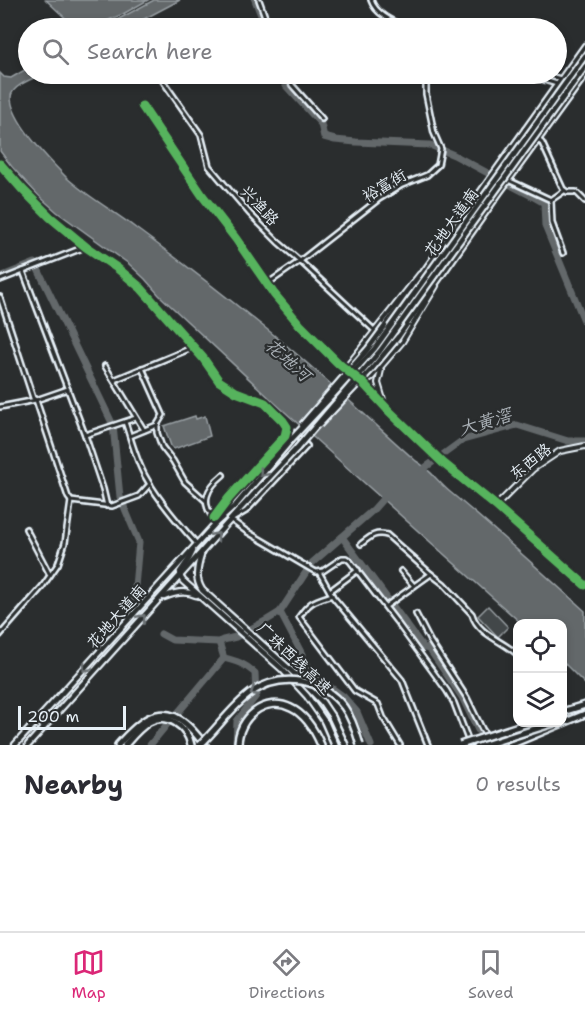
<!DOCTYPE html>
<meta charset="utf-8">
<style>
body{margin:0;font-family:"Shantell Sans","LXGW WenKai TC",sans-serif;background:#f2f2f3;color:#2b2b33}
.controls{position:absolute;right:18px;bottom:18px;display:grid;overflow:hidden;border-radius:12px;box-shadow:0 3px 9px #0003}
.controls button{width:54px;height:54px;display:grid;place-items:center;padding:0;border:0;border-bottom:2px solid #e1e1e2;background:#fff;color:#2b2b33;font:30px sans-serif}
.scale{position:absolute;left:18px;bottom:15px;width:108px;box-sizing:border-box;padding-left:6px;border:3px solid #e8f1f8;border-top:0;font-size:16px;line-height:21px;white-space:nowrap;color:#e8f1f8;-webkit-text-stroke:4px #2a2d2e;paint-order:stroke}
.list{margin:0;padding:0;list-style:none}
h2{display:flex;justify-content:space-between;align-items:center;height:78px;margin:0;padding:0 24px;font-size:26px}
h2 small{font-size:20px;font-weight:400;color:#7c7c81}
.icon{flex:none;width:33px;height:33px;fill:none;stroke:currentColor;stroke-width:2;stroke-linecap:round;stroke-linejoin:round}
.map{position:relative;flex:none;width:585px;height:745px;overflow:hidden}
.search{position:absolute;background:#fff;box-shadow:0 3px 9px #0003;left:18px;right:18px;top:18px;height:66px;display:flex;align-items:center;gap:15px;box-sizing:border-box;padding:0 21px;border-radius:33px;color:#7c7c81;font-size:22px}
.sheet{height:186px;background:#fff}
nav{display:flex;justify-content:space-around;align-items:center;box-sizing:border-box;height:84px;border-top:2px solid #e1e1e2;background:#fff;font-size:16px;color:#7c7c81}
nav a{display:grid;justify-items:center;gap:3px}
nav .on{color:#db2777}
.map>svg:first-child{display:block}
.garden{fill:#424648;stroke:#959ca0;stroke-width:1.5}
.water{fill:#63686b;stroke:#989fa3;stroke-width:1.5}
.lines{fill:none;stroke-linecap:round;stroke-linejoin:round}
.river{stroke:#63686b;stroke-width:7}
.minor-casing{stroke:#e8f1f8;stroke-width:8}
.tertiary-casing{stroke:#e8f1f8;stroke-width:8}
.secondary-casing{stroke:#e8f1f8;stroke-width:9}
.primary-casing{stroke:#e8f1f8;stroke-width:9}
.motorway-casing{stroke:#e8f1f8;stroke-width:10}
.minor{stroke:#2a2d2e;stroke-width:3}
.tertiary{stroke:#2a2d2e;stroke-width:4}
.secondary{stroke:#2a2d2e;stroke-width:4.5}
.primary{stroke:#2a2d2e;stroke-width:4.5}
.motorway{stroke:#2a2d2e;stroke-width:5}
.secondary-bridge-casing{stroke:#e8f1f8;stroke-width:9;stroke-linecap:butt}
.primary-bridge-casing{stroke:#e8f1f8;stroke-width:9;stroke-linecap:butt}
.motorway-bridge-casing{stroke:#e8f1f8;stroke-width:10;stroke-linecap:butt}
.secondary-bridge{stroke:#2a2d2e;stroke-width:4.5}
.primary-bridge{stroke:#2a2d2e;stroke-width:4.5}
.motorway-bridge{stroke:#2a2d2e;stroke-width:5}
.cycleway-casing{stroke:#2a2d2e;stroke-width:13}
.cycleway{stroke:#56b35d;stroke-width:9}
.oneway{stroke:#6c7275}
.labels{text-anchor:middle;stroke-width:4.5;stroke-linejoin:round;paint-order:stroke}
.street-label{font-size:16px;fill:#e8f1f8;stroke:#2a2d2e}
.water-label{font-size:18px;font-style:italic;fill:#acb3b9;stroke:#2a2d2e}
</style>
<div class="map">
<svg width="585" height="745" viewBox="0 0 585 745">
<rect width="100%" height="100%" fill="#2a2d2e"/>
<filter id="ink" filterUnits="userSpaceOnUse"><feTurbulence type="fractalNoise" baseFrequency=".0167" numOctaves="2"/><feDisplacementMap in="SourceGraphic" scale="12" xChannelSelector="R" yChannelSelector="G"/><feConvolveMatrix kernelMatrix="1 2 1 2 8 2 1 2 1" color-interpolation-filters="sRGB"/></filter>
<g filter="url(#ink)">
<path class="garden" d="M 488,606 L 508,627 L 498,637 L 478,616 Z"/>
<g class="water">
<path d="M 46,0 L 148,0 L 123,14 L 90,28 L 76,28 Z"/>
<path d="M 154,0 L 180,0 L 127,28 L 102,28 Z"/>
<path d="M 28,68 L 28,74 L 43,74 C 34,78 11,86 11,97 C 11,121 50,161 67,178 C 88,197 114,211 137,229 C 178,259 219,291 259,323 C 314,366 364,415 416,461 C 430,469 438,482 450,492 C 496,530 540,570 585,611 L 585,684 L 563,662 L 562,624 L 521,623 L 276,404 L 159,295 L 145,279 L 129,264 L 57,212 L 39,196 L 12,167 L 0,151 L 0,73 L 4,77 L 11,78 Z"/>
<path d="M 195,416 L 196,419 L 205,416 L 210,436 L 174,449 L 171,446 L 164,426 Z"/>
</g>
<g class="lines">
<g class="river">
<path d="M 255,0 L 266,28"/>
<path d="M 284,74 L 286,86 L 321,124 L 324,137 L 335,140 L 356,142 L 430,145 L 454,155 L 499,179"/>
<path d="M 509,184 C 521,191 534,196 544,203 L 545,226 L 585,323"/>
<path d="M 0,277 L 35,263 L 113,425 L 120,497 L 139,542 L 134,598"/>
<path d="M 422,473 L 426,467 L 463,440 L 517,425 L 568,441 L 585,441"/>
<path d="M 342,537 L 423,647 L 430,650 L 462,697 L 478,730 L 487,742"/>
<path d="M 280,612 L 313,675 L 343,696 L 357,712 L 371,745"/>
<path d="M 161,634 L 172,640 L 219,642 L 223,640 L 236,637 L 267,620 L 280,612 L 312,563 L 373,510 L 388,493"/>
<path d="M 219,642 L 224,658 C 237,661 245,664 255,673 L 256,696 L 237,721 L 236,745"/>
<path d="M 176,715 L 224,658"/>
<path d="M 150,745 L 169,722"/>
</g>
<g class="minor-casing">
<g id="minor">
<path d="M 259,0 L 269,28"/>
<path d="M 371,0 C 376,15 394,22 407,28"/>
<path d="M 158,74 L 201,135 L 209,166 L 226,186 L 250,214 L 278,242 L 300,261 L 375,331"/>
<path d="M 287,74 L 292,85 L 322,119"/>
<path d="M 526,74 L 544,80 L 570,88"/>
<path d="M 529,74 L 546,75 L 561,79"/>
<path d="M 142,106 L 202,195 L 236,239 L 279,300 L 308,334 L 345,369"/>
<path d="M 525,129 L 542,143 L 563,189 L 567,192 L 576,192 L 585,201"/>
<path d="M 0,164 L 22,189 L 50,217 L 86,247 L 117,268 L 141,288 L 203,358 L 219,381 L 236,392 L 265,403 L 283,421 L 287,427 L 285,436 L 229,498 L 214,518"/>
<path d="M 508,180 L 551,200 L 564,191"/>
<path d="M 551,200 L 552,223 L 563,253"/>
<path d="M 23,271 L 85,435 L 103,489 L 107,506"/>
<path d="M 0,280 L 85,247"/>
<path d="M 267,284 L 300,261 L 379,199 L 402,185 L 427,175 L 438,165 L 441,149 L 434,133 L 426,94 L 426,74"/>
<path d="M 0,297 L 33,398 L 36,400 L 68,497 L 71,501 L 112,506 L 139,496 L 150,484"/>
<path d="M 105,366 L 144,430"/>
<path d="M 114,380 L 194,347"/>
<path d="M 0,407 L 36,400 L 68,389"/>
<path d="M 125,422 C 131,439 136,460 145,476 C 158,500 178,523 197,544"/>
<path d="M 157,425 L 157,433 L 162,447 L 173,461 L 185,482 L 206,501"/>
<path d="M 288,428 L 307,446 L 246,511 L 231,520 L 246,531 L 316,572 L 323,571 L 342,558 L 346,558 L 350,561 L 396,621 L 447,691 L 454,703 L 470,745"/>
<path d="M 85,435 L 136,418"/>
<path d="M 130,436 L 157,425 L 163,415 L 142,368"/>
<path d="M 214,519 C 200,502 207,488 223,475"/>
<path d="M 26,529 L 50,575"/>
<path d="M 361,544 C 371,536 375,532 387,535 L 431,574 L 444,584 L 472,614 C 478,635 504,641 518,655"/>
<path d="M 401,571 L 414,586"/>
<path d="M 319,572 L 333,597 L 402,680 L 428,745"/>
<path d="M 330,591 L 358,570"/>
<path d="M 332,595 C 314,601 310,601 299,617 L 355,691 L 378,704 L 383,717 L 400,745"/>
<path d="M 386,606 L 431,574"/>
<path d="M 416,614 L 430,641 L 467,698 L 482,729 L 492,744"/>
<path d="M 0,635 L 42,587 L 58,564 L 65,543 L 71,501"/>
</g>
</g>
<g class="tertiary-casing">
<g id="tertiary">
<path d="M 381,370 L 378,383 L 384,403"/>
<path d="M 350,373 L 345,369 L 420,274"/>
<path d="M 359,379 L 389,411 L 443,463 L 496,506 L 585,585"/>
<path d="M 360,379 L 367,380 L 372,377 L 402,342 L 436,286"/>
<path d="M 496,506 L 533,469 L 560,451 L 585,446"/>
</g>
</g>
<g class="secondary-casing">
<g id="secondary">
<path d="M 385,326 L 585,46"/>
<path d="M 398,337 L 499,193 L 585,75"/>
</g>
</g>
<g class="primary-casing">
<g id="primary">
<path d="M 193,551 L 189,559 L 180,572 L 181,578 L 183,581 L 282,669 L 307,696 L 325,722"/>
<path d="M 201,555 C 197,568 195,579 202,590 L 296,675 L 322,702 L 332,717"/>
<path d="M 164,597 C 175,592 186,590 196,595"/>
<path d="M 15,745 L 217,522 L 236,505 L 290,441"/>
<path d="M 28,745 L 240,509 L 297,448"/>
</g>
</g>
<g class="motorway-casing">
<g id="motorway">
<path d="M 562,712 L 585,705"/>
<path d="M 332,717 L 345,745"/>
<path d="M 325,722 L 335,745"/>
<path d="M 118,745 C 136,725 159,700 186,724 C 193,730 199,738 205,745"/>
<path d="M 125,745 C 132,737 139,728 149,722 C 168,712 187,726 191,745"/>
<path d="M 238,745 C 238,718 265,695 291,708 C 306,715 315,731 321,745"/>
<path d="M 510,745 L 585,714"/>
</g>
</g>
<use href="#minor" class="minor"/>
<use href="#tertiary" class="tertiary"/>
<use href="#secondary" class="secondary"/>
<use href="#primary" class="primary"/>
<use href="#motorway" class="motorway"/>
<g class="secondary-bridge-casing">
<g id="secondary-bridge">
<path d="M 302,425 L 368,349 L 385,326"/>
<path d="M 319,425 L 370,371 L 398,337"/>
</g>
</g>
<g class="primary-bridge-casing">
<g id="primary-bridge">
<path d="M 290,441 L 331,397 L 375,348 L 585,56"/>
<path d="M 297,448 L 380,351 L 585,67"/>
</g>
</g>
<g class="motorway-bridge-casing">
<g id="motorway-bridge">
<path d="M 200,745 C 218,728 232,706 252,692 C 281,672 322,678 344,707 C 352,718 356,731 360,745"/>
<path d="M 460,745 L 531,722"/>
<path d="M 485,745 L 557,722"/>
</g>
</g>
<use href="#secondary-bridge" class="secondary-bridge"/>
<use href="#primary-bridge" class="primary-bridge"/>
<use href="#motorway-bridge" class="motorway-bridge"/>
<g class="cycleway-casing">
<g id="cycleway">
<path d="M 142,106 L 202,195 L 236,239 L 274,294 L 300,325 L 339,364 L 364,384 L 389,411 L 443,463 L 496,506 L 585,585"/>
<path d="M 0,164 L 22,189 L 50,217 L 86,247 L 117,268 L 141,288 L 203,358 L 219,381 L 236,392 L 265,403 L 283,421 L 287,427 L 285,436 L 229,498 L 214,518"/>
</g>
</g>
<use href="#cycleway" class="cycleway"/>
</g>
<defs><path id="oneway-chevron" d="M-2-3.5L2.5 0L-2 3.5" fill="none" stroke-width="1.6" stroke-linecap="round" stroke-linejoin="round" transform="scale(1.5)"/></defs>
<g class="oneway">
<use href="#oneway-chevron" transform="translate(263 473) rotate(130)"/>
<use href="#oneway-chevron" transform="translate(216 536) rotate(-48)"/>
<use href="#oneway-chevron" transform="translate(142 618) rotate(-48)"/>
<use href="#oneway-chevron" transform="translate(86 668) rotate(132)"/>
<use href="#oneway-chevron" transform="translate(254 692) rotate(147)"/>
</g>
</g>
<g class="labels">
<g class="street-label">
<text transform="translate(384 185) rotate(-31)" y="6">裕富街</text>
<text transform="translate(260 205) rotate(47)" y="6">兴渔路</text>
<text transform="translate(451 222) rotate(-54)" y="6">花地大道南</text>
<text transform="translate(530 461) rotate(-38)" y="6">东西路</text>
<text transform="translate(116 616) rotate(-48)" y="6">花地大道南</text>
<text transform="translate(295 658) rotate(44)" y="6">广珠西线高速</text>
</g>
<g class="water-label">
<text transform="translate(288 360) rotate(42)" y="6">花地河</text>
<text transform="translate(485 422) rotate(-16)" y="6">大黄滘</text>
</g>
</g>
</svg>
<div class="controls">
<button><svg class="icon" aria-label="locate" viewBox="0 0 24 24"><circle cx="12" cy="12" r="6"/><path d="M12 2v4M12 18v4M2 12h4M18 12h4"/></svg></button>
<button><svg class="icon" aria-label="layers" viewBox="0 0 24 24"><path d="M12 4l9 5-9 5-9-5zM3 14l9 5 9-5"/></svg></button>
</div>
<div class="scale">200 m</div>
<div class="search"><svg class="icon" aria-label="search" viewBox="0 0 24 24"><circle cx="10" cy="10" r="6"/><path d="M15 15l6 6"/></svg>Search here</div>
</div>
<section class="sheet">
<h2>Nearby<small>0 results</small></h2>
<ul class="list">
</ul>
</section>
<nav>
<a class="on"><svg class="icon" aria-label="map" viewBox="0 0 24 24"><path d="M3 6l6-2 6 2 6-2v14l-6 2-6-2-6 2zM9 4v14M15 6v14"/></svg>Map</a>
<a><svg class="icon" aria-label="directions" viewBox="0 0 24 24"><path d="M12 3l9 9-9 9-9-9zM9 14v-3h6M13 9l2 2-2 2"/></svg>Directions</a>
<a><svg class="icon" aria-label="saved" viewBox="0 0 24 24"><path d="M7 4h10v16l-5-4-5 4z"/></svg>Saved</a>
</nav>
